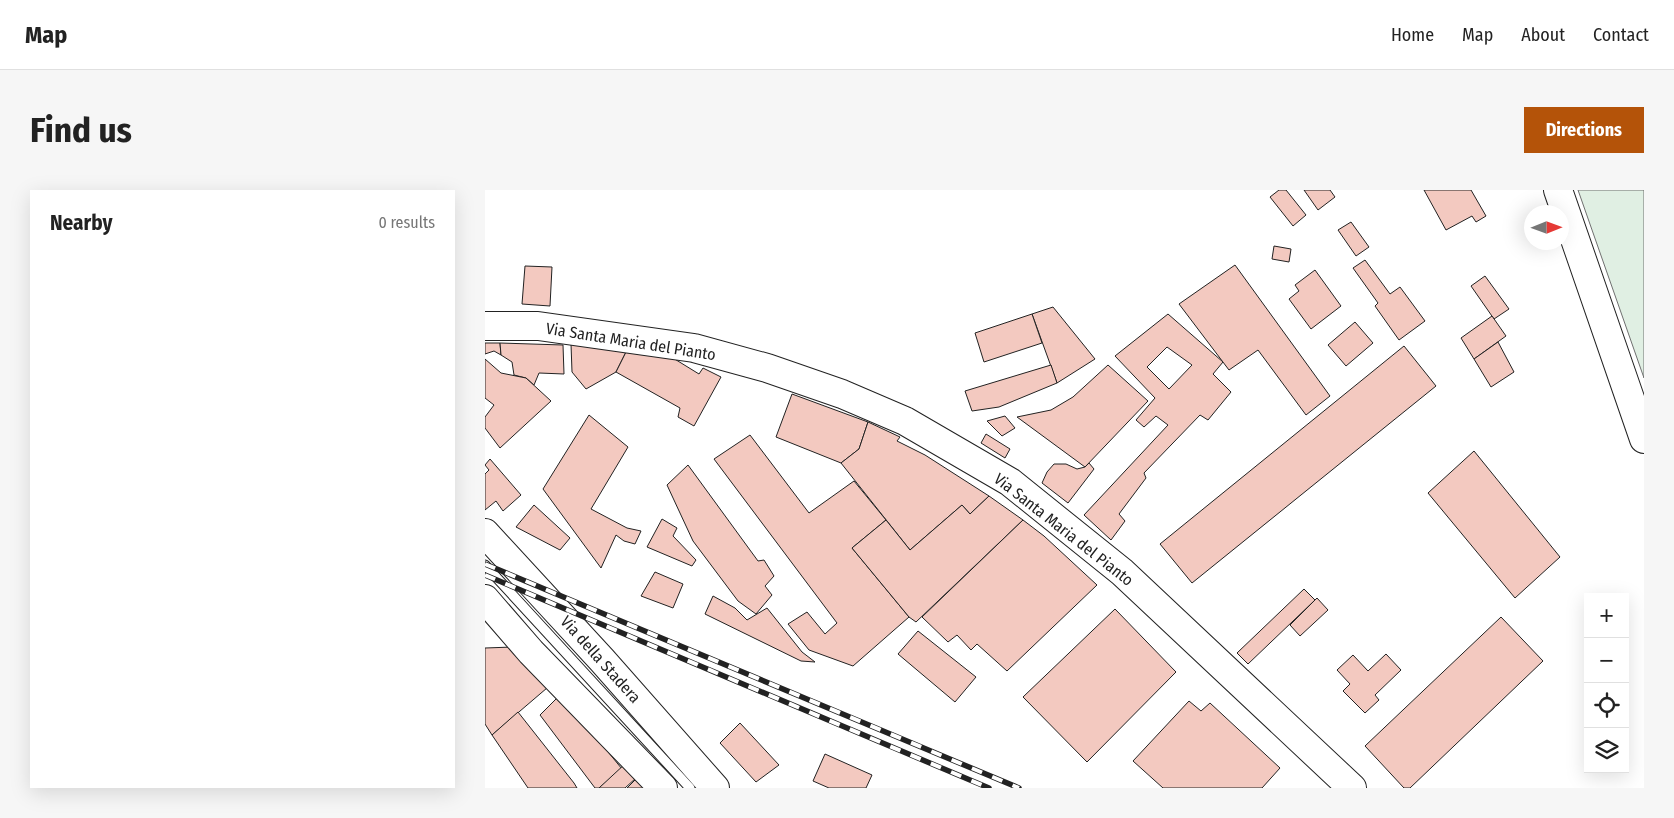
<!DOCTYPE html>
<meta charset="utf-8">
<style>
body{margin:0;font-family:"Fira Sans Condensed",sans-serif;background:#f6f6f6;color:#222}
.controls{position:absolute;right:15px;bottom:15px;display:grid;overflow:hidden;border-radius:0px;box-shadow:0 5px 20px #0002}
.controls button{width:45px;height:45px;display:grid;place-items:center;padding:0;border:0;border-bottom:1px solid #e0e0e0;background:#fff;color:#222;font:25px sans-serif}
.compass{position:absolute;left:1039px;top:15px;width:45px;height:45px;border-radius:50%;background:#fff;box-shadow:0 5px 20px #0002;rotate:89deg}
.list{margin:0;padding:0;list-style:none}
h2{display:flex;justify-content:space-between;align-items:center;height:65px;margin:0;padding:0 20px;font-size:21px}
h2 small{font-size:16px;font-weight:400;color:#767676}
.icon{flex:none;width:28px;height:28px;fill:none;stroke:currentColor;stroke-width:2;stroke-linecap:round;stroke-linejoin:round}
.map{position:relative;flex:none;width:1159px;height:598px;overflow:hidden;border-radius:0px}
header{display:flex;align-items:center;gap:30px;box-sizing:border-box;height:70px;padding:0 25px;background:#fff;border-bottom:1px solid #e0e0e0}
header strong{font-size:24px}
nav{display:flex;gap:28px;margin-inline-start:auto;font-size:18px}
.intro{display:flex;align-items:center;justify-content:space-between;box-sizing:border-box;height:120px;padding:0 30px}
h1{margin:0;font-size:35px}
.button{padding:12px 22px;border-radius:0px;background:#b45309;color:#fff;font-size:18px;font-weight:700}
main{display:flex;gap:30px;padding:0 30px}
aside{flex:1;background:#fff;border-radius:0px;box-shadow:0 5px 20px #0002}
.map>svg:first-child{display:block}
.green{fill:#e0efe3;stroke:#6f6f6f}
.building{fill:#f3c9c0;stroke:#222;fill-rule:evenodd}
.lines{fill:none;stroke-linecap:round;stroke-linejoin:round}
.service-casing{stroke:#222;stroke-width:11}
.primary-casing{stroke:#222;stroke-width:30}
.service{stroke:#fff;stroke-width:9}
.primary{stroke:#fff;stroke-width:28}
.rail-casing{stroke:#222;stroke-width:5.5}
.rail{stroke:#fff;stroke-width:4;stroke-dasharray:11;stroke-linecap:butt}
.labels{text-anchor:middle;stroke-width:4;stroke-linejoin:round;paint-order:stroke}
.street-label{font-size:16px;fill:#222;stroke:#fff}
</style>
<header>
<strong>Map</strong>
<nav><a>Home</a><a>Map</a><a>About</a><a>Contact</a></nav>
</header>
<div class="intro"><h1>Find us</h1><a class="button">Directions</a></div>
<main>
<aside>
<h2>Nearby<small>0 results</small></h2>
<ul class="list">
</ul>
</aside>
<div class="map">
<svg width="1159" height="598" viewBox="0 0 1159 598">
<rect width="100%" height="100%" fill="#fff"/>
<path class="green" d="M 1093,0 L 1159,0 L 1159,188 Z"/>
<g class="building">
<path d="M 794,0 L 801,0 L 821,25 L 808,36 L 785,7 Z"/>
<path d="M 819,0 L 845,0 L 850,7 L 833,20 Z"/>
<path d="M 939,0 L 986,0 L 1001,26 L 991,32 L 987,26 L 961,40 Z"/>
<path d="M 866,32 L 884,57 L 871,66 L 853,40 Z"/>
<path d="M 789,56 L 806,59 L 804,72 L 787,69 Z"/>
<path d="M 880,70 L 905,104 L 915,97 L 940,131 L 914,150 L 890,116 L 893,113 L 868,78 Z"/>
<path d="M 750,75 L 845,206 L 821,225 L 773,160 L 744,180 L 694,114 Z"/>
<path d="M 40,76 L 67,77 L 65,116 L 37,114 Z"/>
<path d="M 830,80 L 856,116 L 826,139 L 804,109 L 814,101 L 810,95 Z"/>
<path d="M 1000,86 L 1024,119 L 1009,129 L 986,96 Z"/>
<path d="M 568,117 L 610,169 L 572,193 L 547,124 Z"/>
<path d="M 547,124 L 557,153 L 499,172 L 490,143 Z"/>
<path d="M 683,124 L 738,172 L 728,184 L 746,202 L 723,230 L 715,225 L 659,283 L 661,288 L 634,324 L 640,331 L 626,350 L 599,325 L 683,235 L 671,226 L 659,237 L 651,230 L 670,208 L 630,166 ZM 682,157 L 707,175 L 684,199 L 662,177 Z"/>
<path d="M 1007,126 L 1021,146 L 989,169 L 976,148 Z"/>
<path d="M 870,132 L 888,153 L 861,176 L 843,155 Z"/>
<path d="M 1013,152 L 1029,182 L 1006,197 L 989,169 Z"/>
<path d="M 0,153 L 15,153 L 16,165 L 9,161 L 0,164 Z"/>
<path d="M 15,153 L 78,155 L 79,184 L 54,183 L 49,195 L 41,188 L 29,185 L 27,172 L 16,165 Z"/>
<path d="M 86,154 L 141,162 L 131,182 L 101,199 L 87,182 Z"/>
<path d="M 919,156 L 951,196 L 707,393 L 675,354 Z"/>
<path d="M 141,162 L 188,168 L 214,184 L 218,178 L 236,187 L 209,236 L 193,227 L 195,218 L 131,182 Z"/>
<path d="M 0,169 L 16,183 L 41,188 L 66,211 L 15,258 L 0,238 L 0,227 L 9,215 L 0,208 Z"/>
<path d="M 566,175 L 572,193 L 514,217 L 487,221 L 480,201 Z"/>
<path d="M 623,175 L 663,211 L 600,277 L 532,227 L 566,220 L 588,207 Z"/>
<path d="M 307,204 L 383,232 L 374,259 L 356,273 L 291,247 Z"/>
<path d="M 104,225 L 143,257 L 106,319 L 142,338 L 156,341 L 150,354 L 139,351 L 131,345 L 116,378 L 58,299 Z"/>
<path d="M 520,226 L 530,238 L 517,246 L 502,231 Z"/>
<path d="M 383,232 L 415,247 L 412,251 L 440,265 L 504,306 L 485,324 L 477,315 L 425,360 L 356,273 L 374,259 Z"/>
<path d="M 501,244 L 525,259 L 520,268 L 496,253 Z"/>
<path d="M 265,245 L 324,323 L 369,291 L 401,330 L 367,358 L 424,427 L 368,476 L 324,460 L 303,434 L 322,422 L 340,444 L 352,433 L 229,269 Z"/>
<path d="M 989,261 L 1075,367 L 1030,408 L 943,303 Z"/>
<path d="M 5,269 L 36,305 L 18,321 L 11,311 L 0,320 L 0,284 L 4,280 L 0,275 Z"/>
<path d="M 604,273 L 609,279 L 583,313 L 557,293 L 562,282 L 569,274 L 581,274 L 592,279 L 600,277 Z"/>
<path d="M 203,275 L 273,371 L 279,370 L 289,386 L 280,396 L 287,405 L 271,424 L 253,411 L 208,351 L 182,295 Z"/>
<path d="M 504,306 L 538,330 L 431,432 L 424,427 L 367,358 L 401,330 L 425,360 L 477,315 L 485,324 Z"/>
<path d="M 49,315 L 85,348 L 75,360 L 31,337 Z"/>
<path d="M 177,329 L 192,338 L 188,346 L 211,370 L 207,376 L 162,357 Z"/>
<path d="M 538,330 L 559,346 L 612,395 L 522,481 L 492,454 L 486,460 L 472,445 L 463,452 L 437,427 Z"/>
<path d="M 170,382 L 198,394 L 188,418 L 156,406 Z"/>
<path d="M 819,399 L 830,410 L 763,474 L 752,463 Z"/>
<path d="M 228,406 L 250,418 L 262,430 L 282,418 L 317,462 L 330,472 L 316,471 L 220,424 Z"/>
<path d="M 832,408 L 843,420 L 815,446 L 805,435 Z"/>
<path d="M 630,419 L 691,482 L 602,572 L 538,507 Z"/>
<path d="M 1016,427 L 1058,471 L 925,598 L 919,598 L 880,556 Z"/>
<path d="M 433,441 L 491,487 L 470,512 L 413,464 Z"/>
<path d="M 28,457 L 69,492 L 7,545 L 0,534 L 0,458 Z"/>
<path d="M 901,464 L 916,480 L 890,505 L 894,510 L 880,523 L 858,501 L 865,494 L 852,480 L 868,465 L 883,481 Z"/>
<path d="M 76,504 L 137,579 L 114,598 L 110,598 L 55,525 Z"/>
<path d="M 704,511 L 716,521 L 725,513 L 795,578 L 777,598 L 678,598 L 648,571 Z"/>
<path d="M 33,522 L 89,593 L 92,598 L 43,598 L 7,545 Z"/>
<path d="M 255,533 L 294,575 L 271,592 L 235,553 Z"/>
<path d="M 340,564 L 387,585 L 381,598 L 344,598 L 328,591 Z"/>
<path d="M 141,573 L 151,588 L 140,598 L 114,598 Z"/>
<path d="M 152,588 L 161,598 L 142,598 Z"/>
</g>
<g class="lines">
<g class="service-casing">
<path id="service" d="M 0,375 L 205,598"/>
</g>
<g class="primary-casing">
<g id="primary">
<path d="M 1073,0 L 1159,249"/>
<path d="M 0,136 L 53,136 L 209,158 L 282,178 L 357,204 L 420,231 L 525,292 L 637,382 L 867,598"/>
<path d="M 0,343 L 117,470 L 230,598"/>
<path d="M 0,409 L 46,462 L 178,598"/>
</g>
</g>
<use href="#service" class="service"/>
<use href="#primary" class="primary"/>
<g class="rail-casing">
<g id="rail">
<path d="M 0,374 L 534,598"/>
<path d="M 0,385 L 504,598"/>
</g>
</g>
<use href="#rail" class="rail"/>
</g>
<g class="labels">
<g class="street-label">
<text transform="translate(146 151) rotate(9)" y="6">Via Santa Maria del Pianto</text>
<text transform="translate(579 339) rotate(38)" y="6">Via Santa Maria del Pianto</text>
<text transform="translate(116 469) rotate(48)" y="6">Via della Stadera</text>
</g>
</g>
</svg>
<div class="controls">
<button>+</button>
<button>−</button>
<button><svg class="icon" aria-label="locate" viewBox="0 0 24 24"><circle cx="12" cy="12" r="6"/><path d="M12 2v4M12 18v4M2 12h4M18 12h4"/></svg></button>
<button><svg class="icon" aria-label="layers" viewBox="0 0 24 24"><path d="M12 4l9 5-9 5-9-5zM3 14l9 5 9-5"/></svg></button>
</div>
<svg class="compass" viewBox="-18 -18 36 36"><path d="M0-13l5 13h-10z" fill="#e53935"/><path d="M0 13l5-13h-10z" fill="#767676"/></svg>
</div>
</main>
